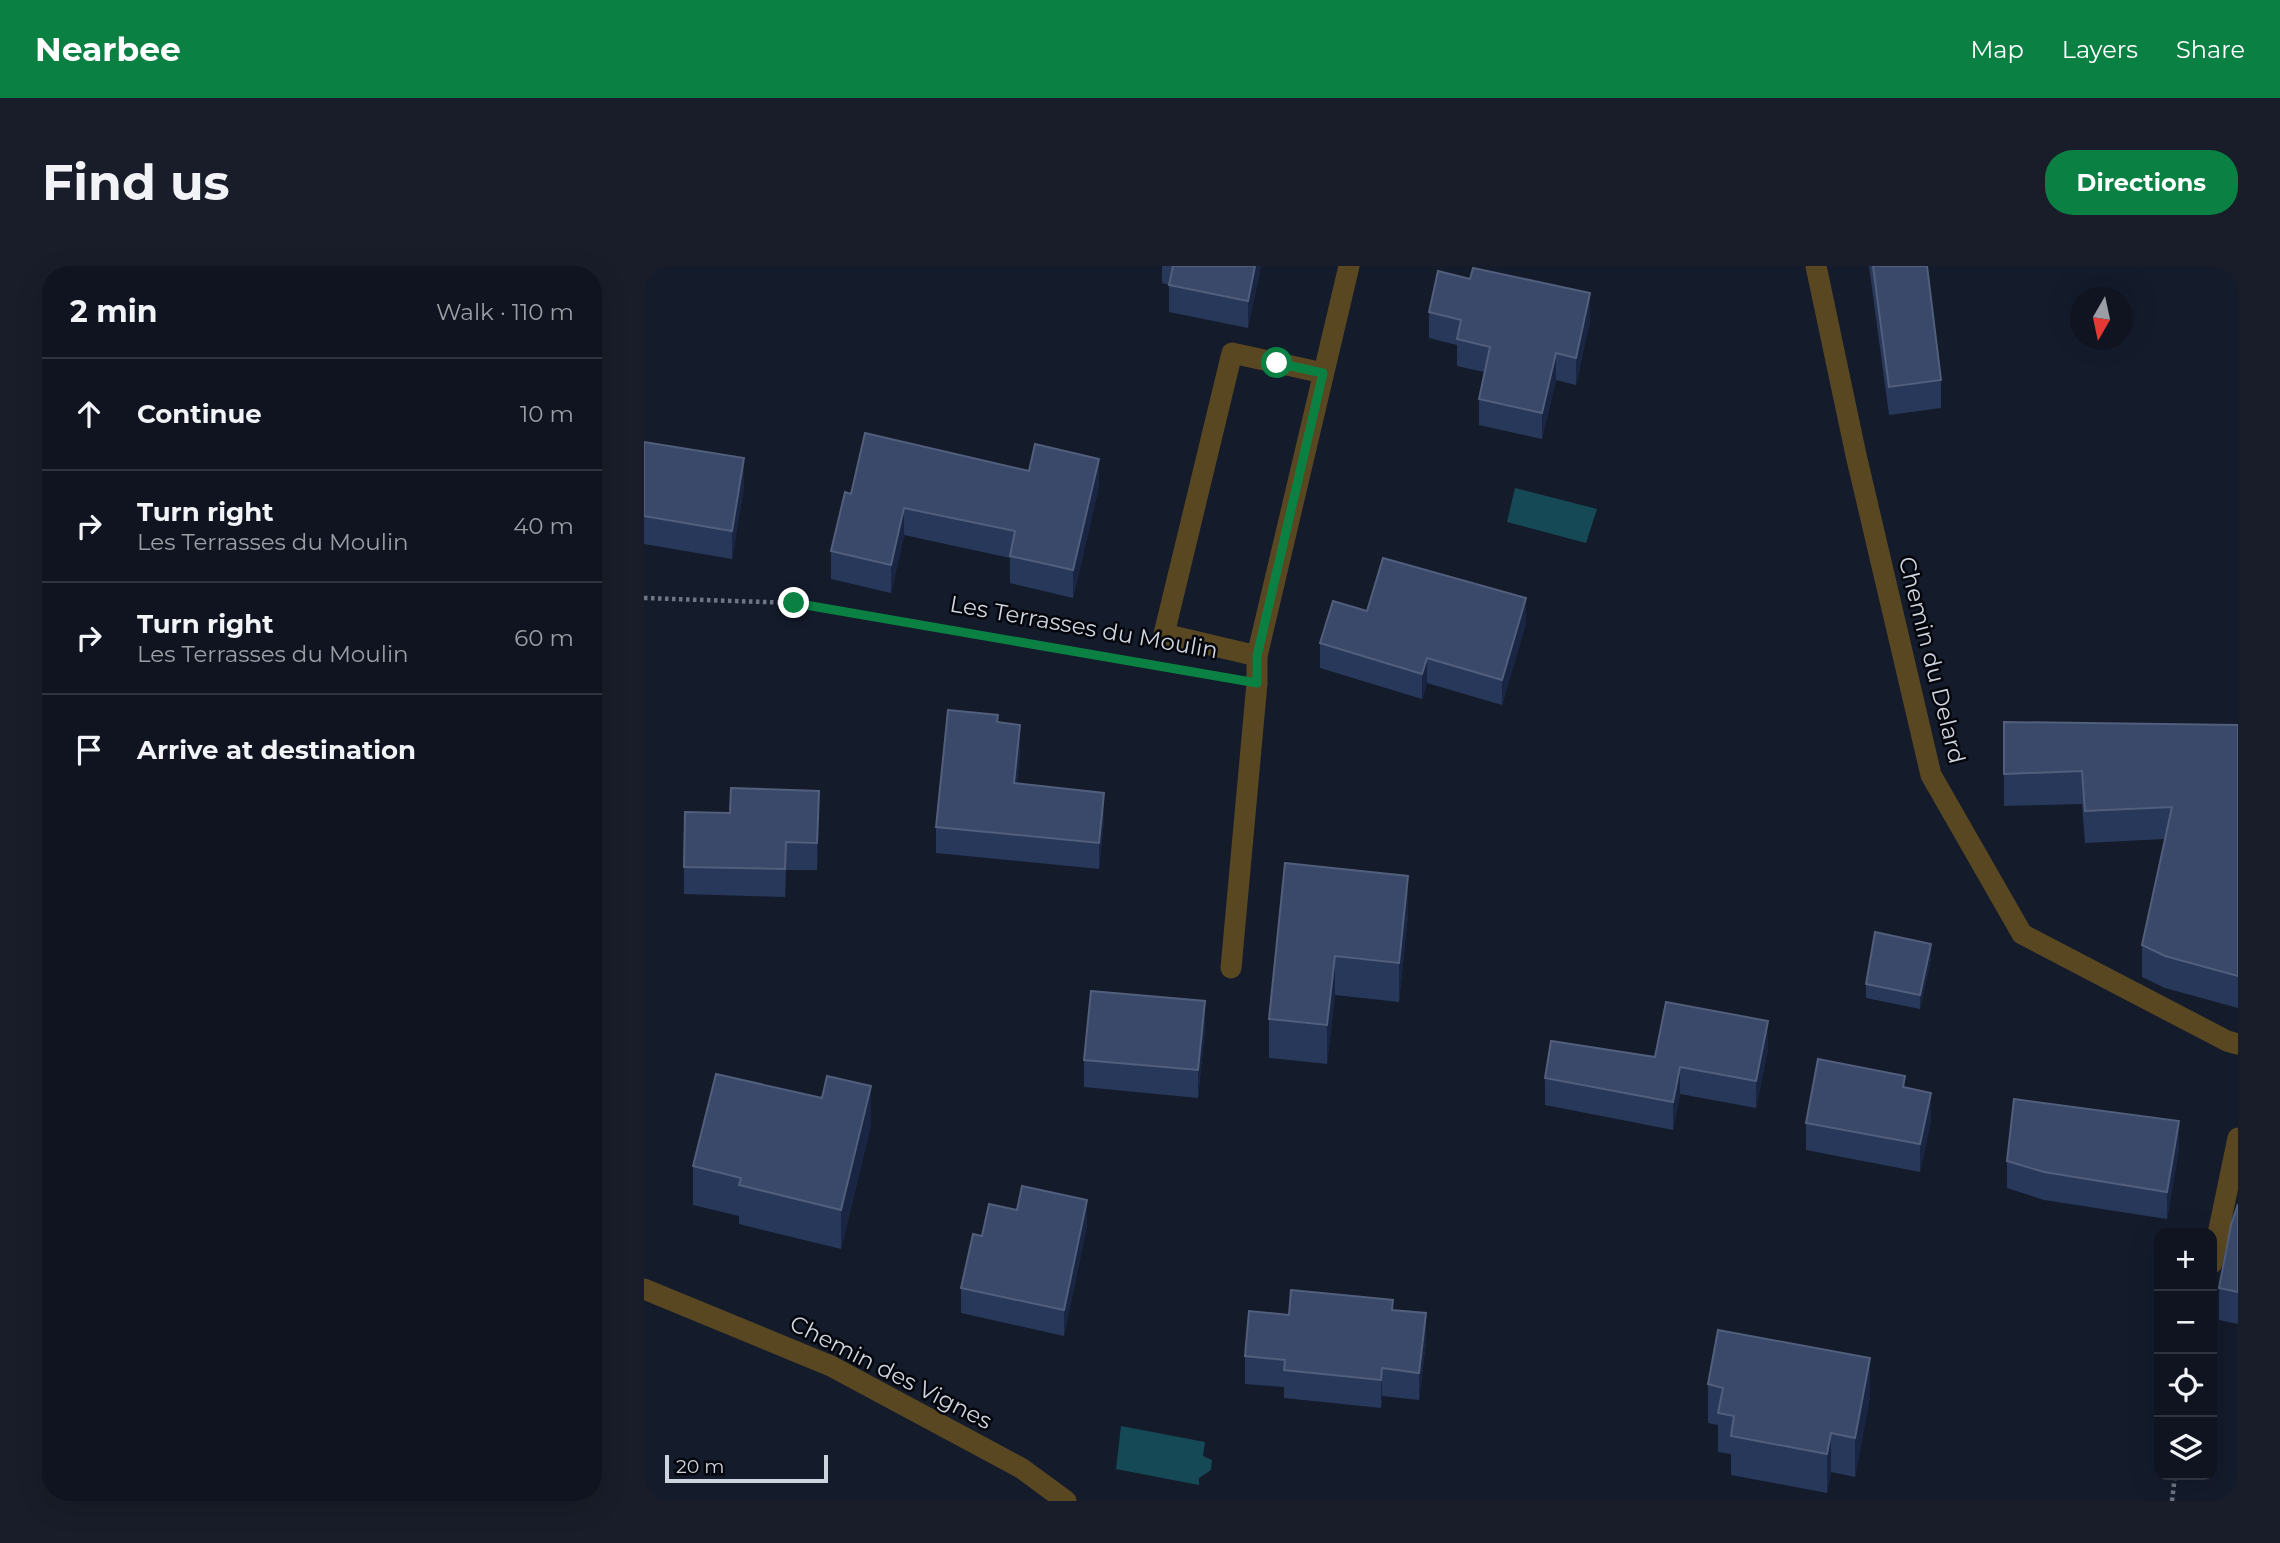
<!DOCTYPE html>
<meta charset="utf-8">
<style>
body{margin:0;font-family:Montserrat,sans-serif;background:#181d29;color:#f1f3f6}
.controls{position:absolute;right:21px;bottom:21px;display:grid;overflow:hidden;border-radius:14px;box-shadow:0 7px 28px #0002}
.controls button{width:63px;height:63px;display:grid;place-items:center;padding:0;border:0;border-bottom:2px solid #2f333e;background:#0f1420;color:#f1f3f6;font:35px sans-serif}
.compass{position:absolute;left:1426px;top:21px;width:63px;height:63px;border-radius:50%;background:#0f1420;box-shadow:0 7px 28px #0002;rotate:189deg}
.scale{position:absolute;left:21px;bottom:18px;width:163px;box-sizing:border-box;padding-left:7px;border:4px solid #ced4df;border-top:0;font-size:19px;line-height:24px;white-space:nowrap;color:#ced4df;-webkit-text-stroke:5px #04060c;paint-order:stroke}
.stop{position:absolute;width:21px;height:21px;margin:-16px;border:5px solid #0b8043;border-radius:50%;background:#fff}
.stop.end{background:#0b8043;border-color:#fff;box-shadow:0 2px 7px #0008}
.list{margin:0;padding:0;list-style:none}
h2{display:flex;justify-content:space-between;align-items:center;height:91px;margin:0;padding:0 28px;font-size:30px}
h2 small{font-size:23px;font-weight:400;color:#9b9ea5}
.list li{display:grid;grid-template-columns:46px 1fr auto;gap:21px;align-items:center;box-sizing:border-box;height:112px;padding:0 28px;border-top:2px solid #2f333e}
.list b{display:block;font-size:26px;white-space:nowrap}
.list p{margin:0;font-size:23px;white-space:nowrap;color:#9b9ea5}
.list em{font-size:23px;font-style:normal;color:#9b9ea5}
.icon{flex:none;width:38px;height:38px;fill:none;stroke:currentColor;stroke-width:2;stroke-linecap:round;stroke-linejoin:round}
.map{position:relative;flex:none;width:1594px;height:1235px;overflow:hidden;border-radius:28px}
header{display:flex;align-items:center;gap:42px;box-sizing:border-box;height:98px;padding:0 35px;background:#0b8043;color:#fff}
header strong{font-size:33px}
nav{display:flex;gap:38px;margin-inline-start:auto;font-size:24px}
.intro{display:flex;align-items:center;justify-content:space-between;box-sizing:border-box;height:168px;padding:0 42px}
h1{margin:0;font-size:49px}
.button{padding:18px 32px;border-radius:28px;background:#0b8043;color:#fff;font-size:24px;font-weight:700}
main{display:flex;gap:42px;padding:0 42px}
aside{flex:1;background:#0f1420;border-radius:28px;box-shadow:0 7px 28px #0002}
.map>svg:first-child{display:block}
.water{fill:#154955}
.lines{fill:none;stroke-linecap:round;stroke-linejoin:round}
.path{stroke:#6f7683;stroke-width:4.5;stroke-dasharray:3.5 3.5;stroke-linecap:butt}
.service{stroke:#594722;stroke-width:21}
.minor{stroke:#594722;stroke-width:21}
.wall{fill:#28385b}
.shaded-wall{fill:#192542}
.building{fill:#3a4969;stroke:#515e7c;stroke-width:2}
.route{stroke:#0b8043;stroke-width:9}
.labels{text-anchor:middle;stroke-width:5;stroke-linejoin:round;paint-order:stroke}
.street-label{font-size:23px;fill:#ced4df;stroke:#04060c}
</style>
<header>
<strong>Nearbee</strong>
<nav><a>Map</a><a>Layers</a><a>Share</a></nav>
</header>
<div class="intro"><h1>Find us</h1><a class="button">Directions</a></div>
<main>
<aside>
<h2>2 min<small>Walk · 110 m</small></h2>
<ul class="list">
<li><svg class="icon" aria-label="ahead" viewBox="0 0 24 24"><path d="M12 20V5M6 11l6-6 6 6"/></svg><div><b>Continue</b></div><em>10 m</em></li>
<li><svg class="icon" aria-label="right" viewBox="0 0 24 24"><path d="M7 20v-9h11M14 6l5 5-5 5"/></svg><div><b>Turn right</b><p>Les Terrasses du Moulin</p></div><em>40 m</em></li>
<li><svg class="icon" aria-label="right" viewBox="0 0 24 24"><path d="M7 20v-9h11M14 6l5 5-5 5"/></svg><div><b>Turn right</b><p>Les Terrasses du Moulin</p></div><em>60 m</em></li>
<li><svg class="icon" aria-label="arrive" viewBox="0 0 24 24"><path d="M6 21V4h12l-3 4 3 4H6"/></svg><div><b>Arrive at destination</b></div></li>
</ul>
</aside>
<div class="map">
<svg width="1594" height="1235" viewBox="0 0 1594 1235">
<rect width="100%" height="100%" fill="#141b2b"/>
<g class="water">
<path d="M 871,222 L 953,243 L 942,277 L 863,256 Z"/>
<path d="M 477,1160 L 561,1176 L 559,1190 L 568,1194 L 567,1204 L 555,1212 L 555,1219 L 472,1203 Z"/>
</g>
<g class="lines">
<g class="path">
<path d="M 0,332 L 150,337 L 491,396"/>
<path d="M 1528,1235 L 1531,1209"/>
</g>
<g class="service">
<path d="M 613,390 L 520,368 L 588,87 L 679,107"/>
<path d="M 587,702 L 613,417"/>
</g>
<g class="minor">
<path d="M 1172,0 L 1212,189 L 1287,509 L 1378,668 L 1583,775 L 1594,778"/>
<path d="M 613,417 L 613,390 L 705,0"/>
<path d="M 1568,997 L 1594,872"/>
<path d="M 0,1023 L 187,1100 L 377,1202 L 422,1235"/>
</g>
</g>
<g class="wall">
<path d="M 518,0 L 617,0 L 604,62 L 525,46 L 525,19 L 518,17 Z"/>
<path d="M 1225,0 L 1283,0 L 1297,114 L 1297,142 L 1245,149 Z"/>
<path d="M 785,46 L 946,54 L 932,119 L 912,114 L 898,173 L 835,159 L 835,133 L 840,106 L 813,100 L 813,79 L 785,72 Z"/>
<path d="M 0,176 L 100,220 L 88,293 L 0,278 Z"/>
<path d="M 455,220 L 429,332 L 366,317 L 366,292 L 260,269 L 247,327 L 187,313 L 187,285 L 207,228 Z"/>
<path d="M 723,345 L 882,357 L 858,439 L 783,417 L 778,433 L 676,402 L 676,377 Z"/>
<path d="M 354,456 L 376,485 L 373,518 L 460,553 L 455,603 L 292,587 L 292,561 Z"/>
<path d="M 1360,456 L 1594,459 L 1594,742 L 1521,722 L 1498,711 L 1498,679 L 1521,573 L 1441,577 L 1438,538 L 1360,540 Z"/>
<path d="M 175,552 L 173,604 L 142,604 L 141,631 L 40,628 L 40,601 Z"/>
<path d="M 641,597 L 764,648 L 755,736 L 691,729 L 683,798 L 625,792 L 625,753 Z"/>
<path d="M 1287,693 L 1276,743 L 1222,732 L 1222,718 Z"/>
<path d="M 561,762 L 554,832 L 440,821 L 440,794 Z"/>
<path d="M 1124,783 L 1112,842 L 1036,828 L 1029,864 L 901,839 L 901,812 L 1011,791 Z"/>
<path d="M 1261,822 L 1287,854 L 1276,906 L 1162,884 L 1162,857 Z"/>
<path d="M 227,859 L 197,983 L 95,958 L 95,950 L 49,939 L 49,900 Z"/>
<path d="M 1535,883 L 1523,953 L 1400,934 L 1363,922 L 1363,895 Z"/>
<path d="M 1594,938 L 1594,1058 L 1575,1054 L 1575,1022 Z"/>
<path d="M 443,959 L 420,1070 L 317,1047 L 317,1022 L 338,970 Z"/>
<path d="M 749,1044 L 782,1075 L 775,1134 L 738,1130 L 737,1142 L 640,1132 L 640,1121 L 601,1118 L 601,1090 L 645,1049 Z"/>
<path d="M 1064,1118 L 1226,1131 L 1211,1211 L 1187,1206 L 1183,1227 L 1087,1209 L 1087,1188 L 1074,1186 L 1074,1159 L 1064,1157 Z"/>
</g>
<g class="shaded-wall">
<path d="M 611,0 L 617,0 L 604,62 L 604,35 Z"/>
<path d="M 946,27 L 946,54 L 932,119 L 932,92 Z"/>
<path d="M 912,87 L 912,114 L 898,173 L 898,147 Z"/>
<path d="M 100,192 L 100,220 L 88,293 L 88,265 Z"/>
<path d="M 455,193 L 455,220 L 429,332 L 429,304 Z"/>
<path d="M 260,242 L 260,269 L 247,327 L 247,299 Z"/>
<path d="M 882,332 L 882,357 L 858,439 L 858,414 Z"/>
<path d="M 783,392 L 783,417 L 778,433 L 778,408 Z"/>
<path d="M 376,459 L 376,485 L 370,544 L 370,517 Z"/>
<path d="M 175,525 L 175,552 L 173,604 L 173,577 Z"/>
<path d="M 460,527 L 460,553 L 455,603 L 455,577 Z"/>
<path d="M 764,610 L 764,648 L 755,736 L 755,697 Z"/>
<path d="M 1287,678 L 1287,693 L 1276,743 L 1276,729 Z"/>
<path d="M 691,690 L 691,729 L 683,798 L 683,759 Z"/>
<path d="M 561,735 L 561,762 L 554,832 L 554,804 Z"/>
<path d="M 1124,755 L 1124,783 L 1112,842 L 1112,815 Z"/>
<path d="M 1036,801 L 1036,828 L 1029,864 L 1029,836 Z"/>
<path d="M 227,820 L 227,859 L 197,983 L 197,944 Z"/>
<path d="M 1287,827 L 1287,854 L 1276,906 L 1276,878 Z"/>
<path d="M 1535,855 L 1535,883 L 1523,953 L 1523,926 Z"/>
<path d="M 443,934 L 443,959 L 420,1070 L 420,1044 Z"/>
<path d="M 782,1047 L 782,1075 L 775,1134 L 775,1107 Z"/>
<path d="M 1226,1092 L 1226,1131 L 1211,1211 L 1211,1172 Z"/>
<path d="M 738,1102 L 738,1130 L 737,1142 L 737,1114 Z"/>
<path d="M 1187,1167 L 1187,1206 L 1183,1227 L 1183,1188 Z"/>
</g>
<g class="building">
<path d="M 529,0 L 611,0 L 604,35 L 525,19 Z"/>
<path d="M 1229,0 L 1283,0 L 1297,114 L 1245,121 Z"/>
<path d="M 829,2 L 946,27 L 932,92 L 912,87 L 898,147 L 835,133 L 846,81 L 813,73 L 817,54 L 785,46 L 794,5 L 826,13 Z"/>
<path d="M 221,167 L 385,205 L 391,178 L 455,193 L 429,304 L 366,290 L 371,265 L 260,242 L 247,299 L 187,285 L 201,226 L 207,228 Z"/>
<path d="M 0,176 L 100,192 L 88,265 L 0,250 Z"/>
<path d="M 739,292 L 882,332 L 858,414 L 783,392 L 778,408 L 676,377 L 689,335 L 723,345 Z"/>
<path d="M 304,444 L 354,449 L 353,456 L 376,459 L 370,517 L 460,527 L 455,577 L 292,561 Z"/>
<path d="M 1360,456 L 1594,459 L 1594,710 L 1521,690 L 1498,679 L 1528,541 L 1441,545 L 1438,505 L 1360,508 Z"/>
<path d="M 87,522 L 175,525 L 173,577 L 142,576 L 141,603 L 40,601 L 41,546 L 86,547 Z"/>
<path d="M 641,597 L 764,610 L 755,697 L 691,690 L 683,759 L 625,753 Z"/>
<path d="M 1231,666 L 1287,678 L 1276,729 L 1222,718 Z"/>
<path d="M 447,725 L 561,735 L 554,804 L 440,794 Z"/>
<path d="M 1022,736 L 1124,755 L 1112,815 L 1036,801 L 1029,836 L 901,812 L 907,775 L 1011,791 Z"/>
<path d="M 1174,793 L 1261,810 L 1259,821 L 1287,827 L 1276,878 L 1162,857 Z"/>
<path d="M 72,808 L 178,832 L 183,810 L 227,820 L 197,944 L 95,919 L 97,912 L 49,900 Z"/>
<path d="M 1370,833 L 1535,855 L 1523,926 L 1400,906 L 1363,895 Z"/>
<path d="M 378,920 L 443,934 L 420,1044 L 317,1022 L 329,968 L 338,970 L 345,938 L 373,944 Z"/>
<path d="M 1594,938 L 1594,1026 L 1575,1022 L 1587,959 Z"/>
<path d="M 647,1024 L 749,1034 L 748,1044 L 782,1047 L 775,1107 L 738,1102 L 737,1114 L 640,1104 L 641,1094 L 601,1090 L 605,1045 L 645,1049 Z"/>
<path d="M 1074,1064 L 1226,1092 L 1211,1172 L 1187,1167 L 1183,1188 L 1087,1170 L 1090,1150 L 1074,1147 L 1079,1122 L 1064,1118 Z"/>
</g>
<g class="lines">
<path class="route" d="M 150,337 L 613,417 L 613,390 L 679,107 L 633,97"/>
</g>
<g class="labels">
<g class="street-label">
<text transform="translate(440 361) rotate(10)" y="8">Les Terrasses du Moulin</text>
<text transform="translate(1288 394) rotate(76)" y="8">Chemin du Delard</text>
<text transform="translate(247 1106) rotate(27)" y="8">Chemin des Vignes</text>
</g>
</g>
</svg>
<div class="controls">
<button>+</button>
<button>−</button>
<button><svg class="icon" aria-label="locate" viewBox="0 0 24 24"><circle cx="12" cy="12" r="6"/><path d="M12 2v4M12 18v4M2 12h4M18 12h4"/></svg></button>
<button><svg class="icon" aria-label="layers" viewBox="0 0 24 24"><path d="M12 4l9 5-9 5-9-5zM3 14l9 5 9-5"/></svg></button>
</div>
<svg class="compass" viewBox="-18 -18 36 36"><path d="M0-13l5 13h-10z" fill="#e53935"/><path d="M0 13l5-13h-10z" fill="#9b9ea5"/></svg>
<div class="scale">20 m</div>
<div class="stop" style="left:633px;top:97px"></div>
<div class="stop end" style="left:150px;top:337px"></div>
</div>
</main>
